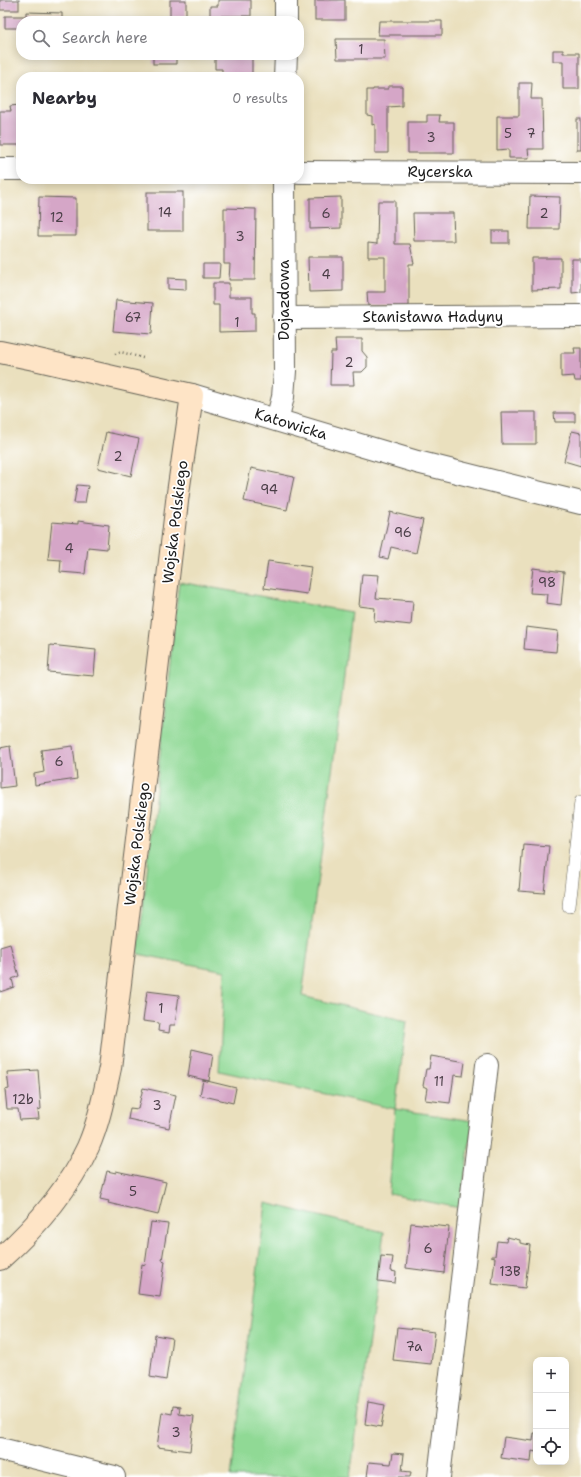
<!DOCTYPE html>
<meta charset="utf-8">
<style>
body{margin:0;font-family:"Shantell Sans",sans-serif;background:#f7f7f7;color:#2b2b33}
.controls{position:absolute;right:12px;bottom:12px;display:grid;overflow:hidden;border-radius:8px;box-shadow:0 2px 10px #0003}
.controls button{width:36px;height:36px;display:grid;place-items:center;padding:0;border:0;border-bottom:1px solid #e1e1e2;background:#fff;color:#2b2b33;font:20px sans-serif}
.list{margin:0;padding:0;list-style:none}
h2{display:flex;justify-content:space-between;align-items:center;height:52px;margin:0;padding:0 16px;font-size:17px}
h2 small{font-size:13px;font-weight:400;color:#7c7c81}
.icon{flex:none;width:22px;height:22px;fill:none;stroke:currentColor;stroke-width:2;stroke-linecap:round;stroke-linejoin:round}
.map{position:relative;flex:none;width:581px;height:1477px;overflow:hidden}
.search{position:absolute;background:#fff;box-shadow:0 2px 10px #0003;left:16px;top:16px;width:288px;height:44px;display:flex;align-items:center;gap:10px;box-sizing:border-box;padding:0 14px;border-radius:16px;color:#7c7c81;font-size:15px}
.panel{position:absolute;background:#fff;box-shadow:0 2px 10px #0003;left:16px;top:72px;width:288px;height:112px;border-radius:16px}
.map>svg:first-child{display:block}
.green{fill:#90d995;stroke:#567a58}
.building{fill:#d5a6c7}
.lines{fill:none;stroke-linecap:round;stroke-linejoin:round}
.lane-casing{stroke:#646155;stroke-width:14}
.street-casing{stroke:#646155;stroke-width:24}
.secondary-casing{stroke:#646155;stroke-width:24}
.path{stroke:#646155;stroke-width:2.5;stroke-dasharray:1 3;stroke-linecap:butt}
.lane{stroke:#fff;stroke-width:13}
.street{stroke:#fff;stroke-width:22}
.secondary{stroke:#fee4c6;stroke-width:22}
.labels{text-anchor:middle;stroke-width:3.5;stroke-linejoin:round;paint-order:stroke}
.number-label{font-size:13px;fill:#4a3e47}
.street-label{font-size:15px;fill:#1c1c1c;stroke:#fff}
</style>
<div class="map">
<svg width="581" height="1477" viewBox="0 0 581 1477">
<rect width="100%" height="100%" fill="#fff"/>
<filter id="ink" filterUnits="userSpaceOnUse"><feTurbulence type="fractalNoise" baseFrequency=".025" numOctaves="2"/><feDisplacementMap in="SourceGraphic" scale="8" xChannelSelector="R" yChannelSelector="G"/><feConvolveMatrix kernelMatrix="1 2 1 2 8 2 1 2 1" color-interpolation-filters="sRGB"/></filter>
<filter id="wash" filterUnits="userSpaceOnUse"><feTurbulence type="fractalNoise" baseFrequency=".012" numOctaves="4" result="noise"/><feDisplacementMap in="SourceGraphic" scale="16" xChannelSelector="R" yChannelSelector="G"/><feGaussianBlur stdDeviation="0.9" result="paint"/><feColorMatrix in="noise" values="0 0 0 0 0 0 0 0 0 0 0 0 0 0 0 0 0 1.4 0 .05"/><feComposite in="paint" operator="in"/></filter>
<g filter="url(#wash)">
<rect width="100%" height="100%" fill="#eae0be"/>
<g class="green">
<path d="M 179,582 L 351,612 L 340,712 L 302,996 L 407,1021 L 395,1109 L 473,1121 L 460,1208 L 389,1194 L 395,1109 L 219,1071 L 225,971 L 138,954 Z"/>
<path d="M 266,1203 L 384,1232 L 350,1477 L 231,1477 Z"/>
</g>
<g id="blocks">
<g class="building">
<rect x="0" y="0" width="19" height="10"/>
<rect x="170" y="0" width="16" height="17"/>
<path d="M 218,0 L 251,0 L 251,16 L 218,16 L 218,21 L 196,21 L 196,16 L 210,16 L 210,6 L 218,6 Z"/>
<rect x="315" y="0" width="30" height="20"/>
<path d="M 26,12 L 62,13 L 62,21 L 21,21 L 21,28 L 5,28 L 5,16 L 26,16 Z"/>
<path d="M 379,21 L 442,21 L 442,35 L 378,35 Z"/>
<path d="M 336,39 L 384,39 L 385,59 L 337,59 Z"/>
<path d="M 553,50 L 563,50 L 563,53 L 579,53 L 579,89 L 563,89 L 563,61 L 553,61 Z"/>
<rect x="153" y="55" width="23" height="9"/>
<path d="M 222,55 L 252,55 L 252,77 L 222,77 L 222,69 L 215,69 L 215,56 L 222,56 Z"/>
<path d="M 519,83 L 532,83 L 531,99 L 542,99 L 543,149 L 528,149 L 529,158 L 509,158 L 509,149 L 497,150 L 497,116 L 519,116 Z"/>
<path d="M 388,86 L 402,86 L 402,106 L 388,107 L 388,153 L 375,153 L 375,124 L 372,125 L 372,116 L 367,115 L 367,90 L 373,90 L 373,89 L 388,89 Z"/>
<path d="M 20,105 L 21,111 L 21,145 L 0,145 L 0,111 L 11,111 L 10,106 Z"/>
<path d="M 427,115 L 440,115 L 439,122 L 454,122 L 454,153 L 408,153 L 408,122 L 427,122 Z"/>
<rect x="577" y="119" width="4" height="31"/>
<rect x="147" y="192" width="36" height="39"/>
<path d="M 530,196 L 560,197 L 559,229 L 529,229 Z"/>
<path d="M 39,197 L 76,198 L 76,236 L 38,236 Z"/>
<path d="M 341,197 L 341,228 L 310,229 L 310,198 Z"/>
<path d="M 378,201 L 395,201 L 395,244 L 410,244 L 414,264 L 409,264 L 409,306 L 368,306 L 367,292 L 385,292 L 385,257 L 368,257 L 368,243 L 377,244 Z"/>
<path d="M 224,208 L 256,209 L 255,280 L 229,280 L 230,264 L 224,264 Z"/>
<path d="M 413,213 L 453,213 L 454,241 L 414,241 Z"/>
<rect x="492" y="231" width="17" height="12"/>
<path d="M 308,257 L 343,257 L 343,291 L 309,292 Z"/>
<path d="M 532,258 L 561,258 L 561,289 L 532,290 Z"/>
<path d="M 572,259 L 581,259 L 581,292 L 572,293 Z"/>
<path d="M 203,264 L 220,264 L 219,278 L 203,278 Z"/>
<path d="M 168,278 L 186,279 L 186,290 L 168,289 Z"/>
<path d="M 213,283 L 229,283 L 229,297 L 252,297 L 252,313 L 255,313 L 255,331 L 219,332 L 219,305 L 213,305 Z"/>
<path d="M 116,300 L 153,303 L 151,334 L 113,331 Z"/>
<path d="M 335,339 L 362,339 L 362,351 L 367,357 L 367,367 L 362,372 L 353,372 L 354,385 L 330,385 L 331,352 L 336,352 Z"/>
<path d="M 574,348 L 581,348 L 581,381 L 575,381 L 574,376 L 561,377 L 561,353 L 575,353 Z"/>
<path d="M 501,412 L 536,412 L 536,444 L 502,444 Z"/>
<path d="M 554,413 L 575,413 L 575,422 L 555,422 Z"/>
<path d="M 572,431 L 581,433 L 581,466 L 564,461 Z"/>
<path d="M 106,432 L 139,439 L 131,476 L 98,468 Z"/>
<path d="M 251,468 L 294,477 L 287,510 L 244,501 Z"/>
<path d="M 77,485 L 88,486 L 85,503 L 74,503 Z"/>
<path d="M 390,512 L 423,520 L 416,553 L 391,547 L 388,559 L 380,557 Z"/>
<path d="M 78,521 L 109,525 L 107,549 L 88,547 L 85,574 L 60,572 L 61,560 L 48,559 L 52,522 L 78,524 Z"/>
<path d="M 268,561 L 311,567 L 307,594 L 264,588 Z"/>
<path d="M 533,568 L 564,572 L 561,605 L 546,603 L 547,594 L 530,593 Z"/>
<path d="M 362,574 L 379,575 L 376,598 L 413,601 L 411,625 L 374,621 L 375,608 L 359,606 Z"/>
<path d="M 526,627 L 558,631 L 556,652 L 524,649 Z"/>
<path d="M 50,645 L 96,650 L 94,676 L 48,672 Z"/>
<path d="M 10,746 L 15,786 L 0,788 L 0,748 Z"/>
<path d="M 73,746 L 77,779 L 35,785 L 34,774 L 44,772 L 41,750 Z"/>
<path d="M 523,844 L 549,846 L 544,893 L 519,891 Z"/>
<path d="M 10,944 L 19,976 L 12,979 L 14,987 L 0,992 L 0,947 Z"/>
<path d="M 147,991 L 179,995 L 175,1025 L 170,1025 L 169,1033 L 158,1031 L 159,1023 L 143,1021 Z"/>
<path d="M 192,1049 L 213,1054 L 209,1081 L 188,1076 Z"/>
<path d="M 431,1056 L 465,1062 L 463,1076 L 454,1075 L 450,1103 L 425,1100 L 427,1088 L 423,1086 L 426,1069 L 429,1069 Z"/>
<path d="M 38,1070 L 41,1109 L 38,1110 L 39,1119 L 20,1120 L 18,1109 L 7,1109 L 5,1090 L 9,1089 L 7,1072 Z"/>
<path d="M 203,1080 L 236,1088 L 233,1103 L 200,1095 Z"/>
<path d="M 143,1088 L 176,1095 L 169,1128 L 128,1119 L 130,1108 L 138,1109 Z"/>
<path d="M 107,1171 L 116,1173 L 116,1171 L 166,1182 L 158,1215 L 108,1203 L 109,1201 L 100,1199 Z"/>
<path d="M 151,1222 L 168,1224 L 162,1260 L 165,1261 L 160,1297 L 138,1294 L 142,1264 L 145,1265 Z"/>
<path d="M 411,1223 L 449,1227 L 444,1273 L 406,1268 Z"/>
<path d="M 507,1237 L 520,1240 L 520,1243 L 530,1245 L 525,1288 L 492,1284 L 495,1258 L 491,1257 L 491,1256 L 495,1256 L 497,1241 L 506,1242 Z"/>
<path d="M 381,1256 L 393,1257 L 391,1271 L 396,1272 L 395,1283 L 378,1281 Z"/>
<path d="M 397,1328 L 435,1332 L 431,1364 L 393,1360 Z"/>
<path d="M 155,1335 L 172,1338 L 166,1380 L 150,1377 Z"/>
<path d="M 368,1402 L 385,1405 L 381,1427 L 365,1424 Z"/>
<path d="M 173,1406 L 180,1407 L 179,1414 L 194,1416 L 190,1451 L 157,1447 L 162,1412 L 172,1414 Z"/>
<path d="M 534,1433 L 536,1433 L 536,1452 L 532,1451 L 531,1462 L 501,1458 L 504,1437 L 533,1441 Z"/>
<path d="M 393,1453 L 404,1454 L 402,1471 L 411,1472 L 410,1477 L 367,1477 L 369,1462 L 391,1464 Z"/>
</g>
</g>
</g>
<g filter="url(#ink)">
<use href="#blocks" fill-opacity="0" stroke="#646155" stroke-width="1"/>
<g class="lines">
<g class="lane-casing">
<path id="lane" d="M 569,906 L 581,802"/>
</g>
<g class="street-casing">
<g id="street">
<path d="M 286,21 L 286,0"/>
<path d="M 285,77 L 286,55"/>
<path d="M 0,169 L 21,169"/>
<path d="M 299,172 L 581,173"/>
<path d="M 284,318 L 581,316"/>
<path d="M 192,395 L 417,462 L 581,503"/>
<path d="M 277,420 L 283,397 L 285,371 L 284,179"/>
<path d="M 0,1449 L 114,1477"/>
<path d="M 439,1477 L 487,1065"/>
</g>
</g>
<g class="secondary-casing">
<path id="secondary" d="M 0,352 L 34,359 L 192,395 L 178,493 L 110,1068 C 104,1095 99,1122 88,1147 C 68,1190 35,1228 0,1259"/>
</g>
<path class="path" d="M 115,354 L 121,352 L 143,358"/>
<use href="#lane" class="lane"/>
<use href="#street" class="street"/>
<use href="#secondary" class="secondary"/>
</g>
</g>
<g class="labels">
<g class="number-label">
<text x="361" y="54">1</text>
<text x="508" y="138">5</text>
<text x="531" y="138">7</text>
<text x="431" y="142">3</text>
<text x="165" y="217">14</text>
<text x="326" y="218">6</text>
<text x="544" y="218">2</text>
<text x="57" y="222">12</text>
<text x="240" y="241">3</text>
<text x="326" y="279">4</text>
<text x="133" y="322">67</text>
<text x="237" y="327">1</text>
<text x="349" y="367">2</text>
<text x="118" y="461">2</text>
<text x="269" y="494">94</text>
<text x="403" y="537">96</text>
<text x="69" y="553">4</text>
<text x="547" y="587">98</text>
<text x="59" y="766">6</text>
<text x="161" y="1013">1</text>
<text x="439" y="1086">11</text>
<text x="23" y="1104">12b</text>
<text x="157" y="1110">3</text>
<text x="133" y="1196">5</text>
<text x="428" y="1253">6</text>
<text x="510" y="1276">13B</text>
<text x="414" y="1351">7a</text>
<text x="176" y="1437">3</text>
</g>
<g class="street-label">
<text x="440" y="177">Rycerska</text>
<text transform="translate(284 300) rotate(-90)" y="5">Dojazdowa</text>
<text x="433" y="322">Stanisława Hadyny</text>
<text transform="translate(291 424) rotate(17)" y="5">Katowicka</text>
<text transform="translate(175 522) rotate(-83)" y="5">Wojska Polskiego</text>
<text transform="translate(137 844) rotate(-83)" y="5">Wojska Polskiego</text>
</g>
</g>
</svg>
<div class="controls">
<button>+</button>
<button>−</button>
<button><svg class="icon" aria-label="locate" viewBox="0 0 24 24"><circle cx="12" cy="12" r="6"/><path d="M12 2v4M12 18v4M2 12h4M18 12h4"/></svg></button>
</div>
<div class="search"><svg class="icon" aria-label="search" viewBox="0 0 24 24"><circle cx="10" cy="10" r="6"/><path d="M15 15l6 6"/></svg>Search here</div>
<section class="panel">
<h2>Nearby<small>0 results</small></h2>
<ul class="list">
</ul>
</section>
</div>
